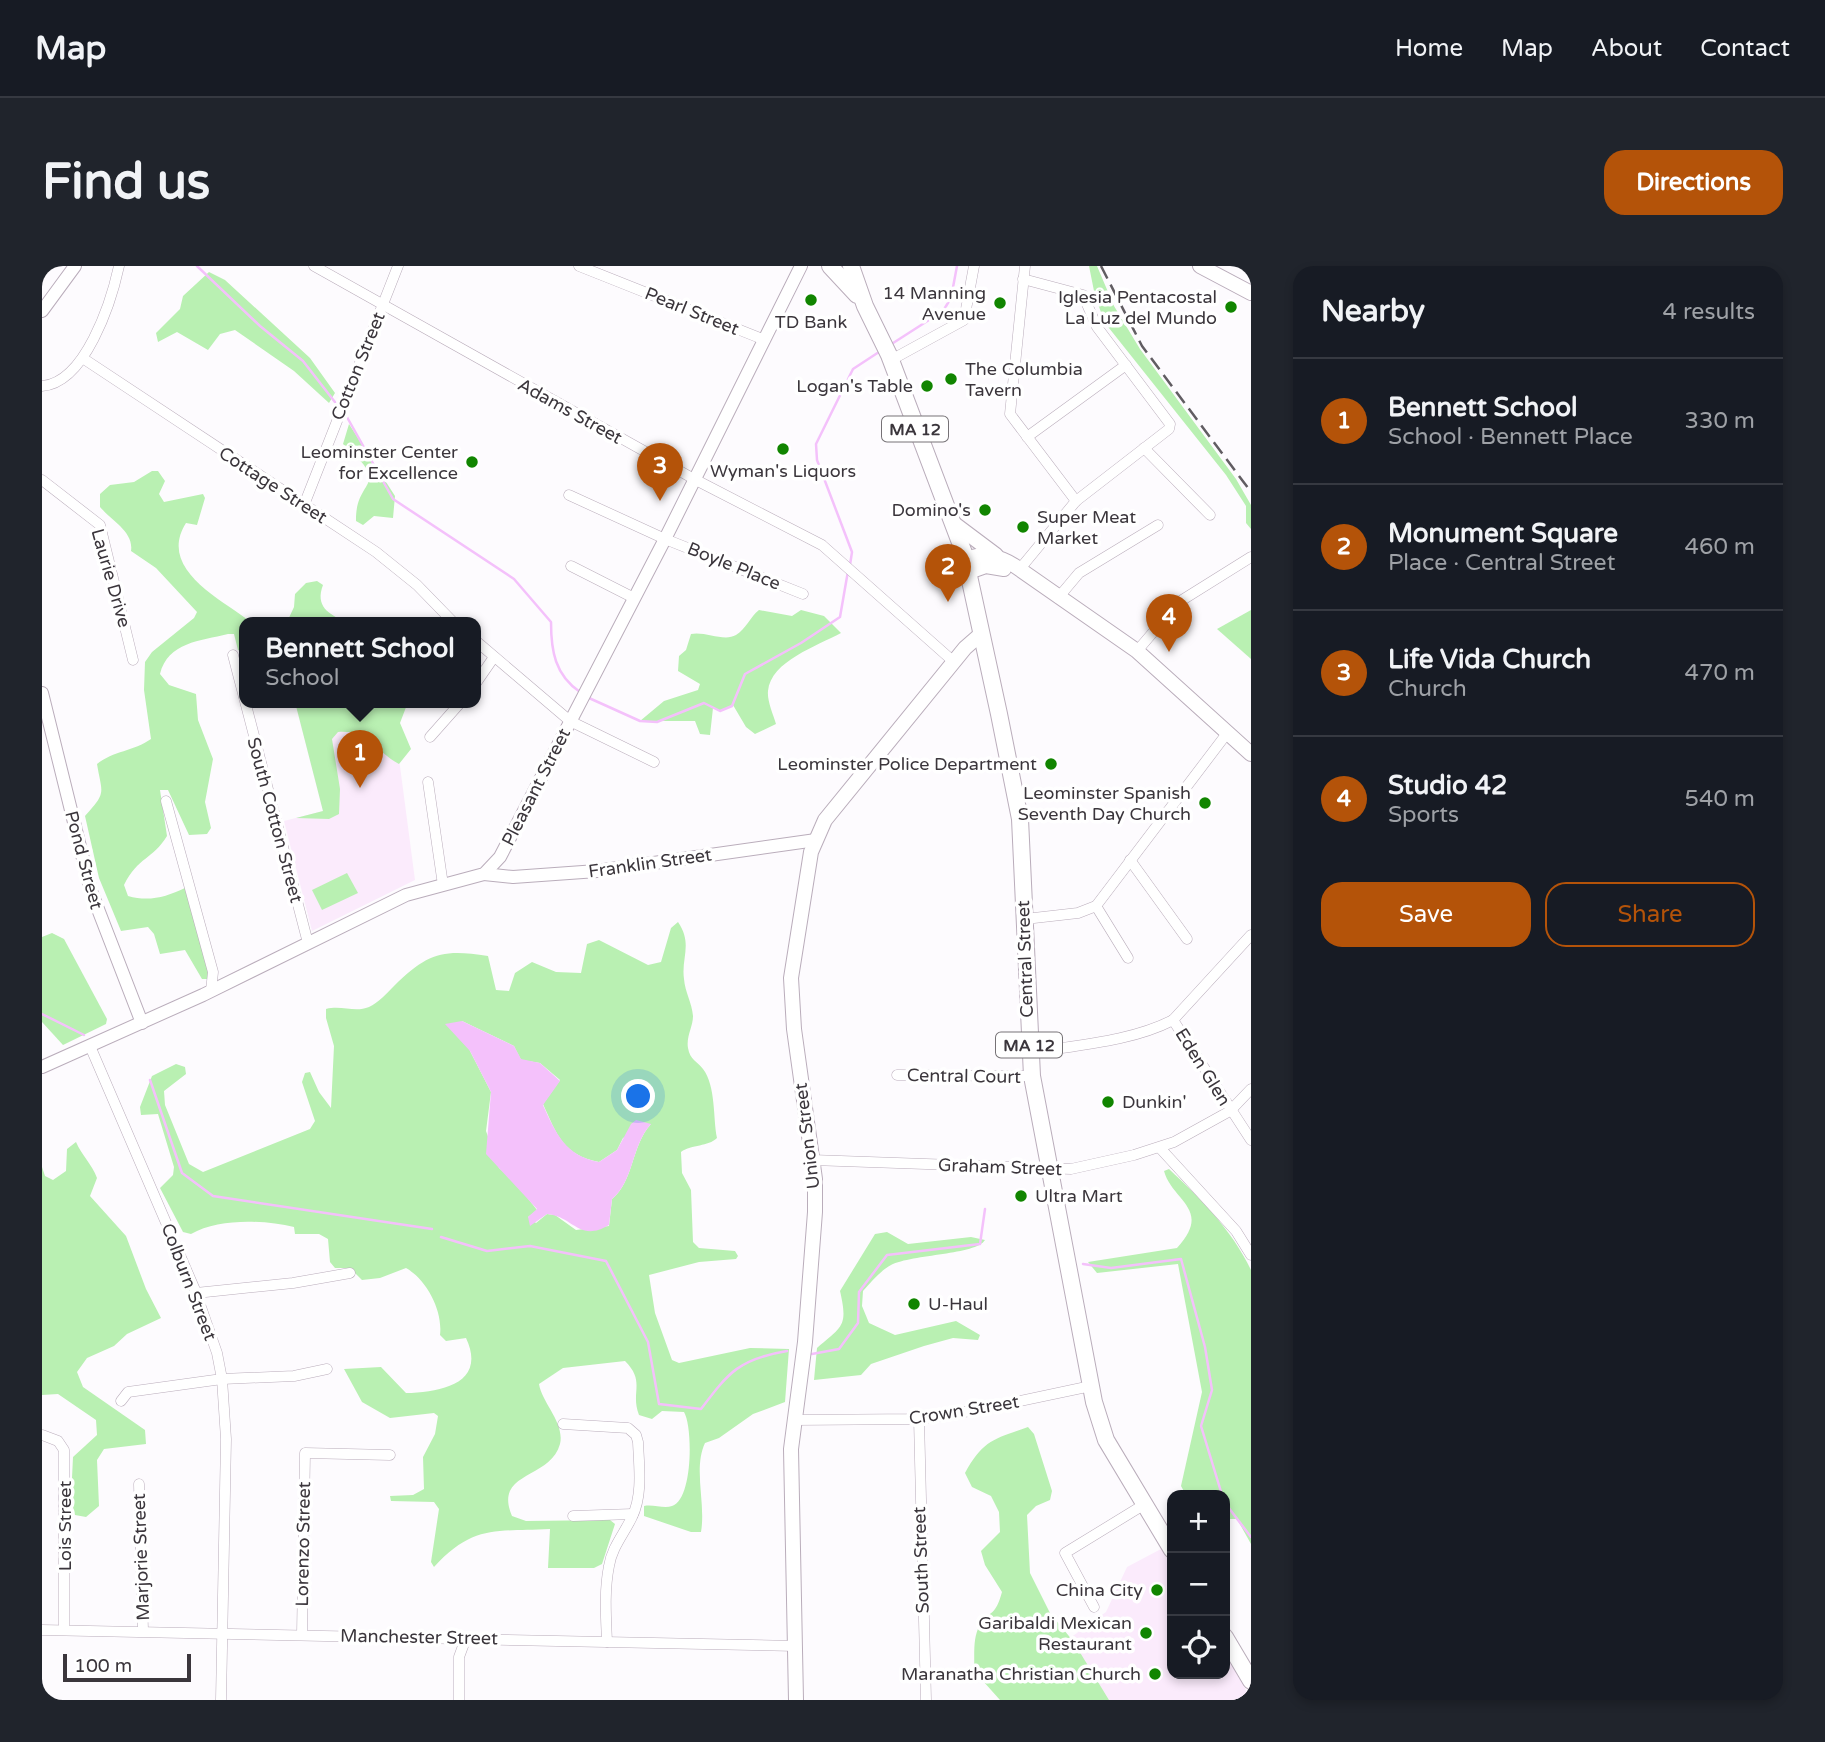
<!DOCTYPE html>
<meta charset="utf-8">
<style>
body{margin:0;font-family:"Varela Round",sans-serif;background:#20242c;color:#f1f3f6}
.controls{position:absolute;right:21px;bottom:21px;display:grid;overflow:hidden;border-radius:14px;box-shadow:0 4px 10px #0003}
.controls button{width:63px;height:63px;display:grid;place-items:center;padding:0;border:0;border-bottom:2px solid #363941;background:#171b24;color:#f1f3f6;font:35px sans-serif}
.scale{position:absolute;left:21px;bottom:18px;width:128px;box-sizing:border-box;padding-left:7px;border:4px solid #3b363c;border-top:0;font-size:19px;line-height:24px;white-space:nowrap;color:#3b363c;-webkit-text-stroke:5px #fff;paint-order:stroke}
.you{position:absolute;left:597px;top:831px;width:24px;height:24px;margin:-18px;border:5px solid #fff;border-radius:50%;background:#1a73e8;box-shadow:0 0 0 10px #1a73e833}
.badge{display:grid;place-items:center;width:46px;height:46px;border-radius:50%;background:#b45309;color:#fff;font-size:23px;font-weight:700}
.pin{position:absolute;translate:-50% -58px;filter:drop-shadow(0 2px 4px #0008)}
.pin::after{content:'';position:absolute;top:37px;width:24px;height:21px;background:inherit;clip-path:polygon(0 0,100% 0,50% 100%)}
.popup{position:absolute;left:197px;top:351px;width:242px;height:91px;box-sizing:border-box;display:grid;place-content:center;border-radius:14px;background:#171b24;filter:drop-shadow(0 2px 5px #0005);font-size:23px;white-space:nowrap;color:#9ea1a6}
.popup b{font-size:26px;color:#f1f3f6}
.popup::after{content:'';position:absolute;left:50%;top:100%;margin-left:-14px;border:14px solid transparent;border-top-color:#171b24}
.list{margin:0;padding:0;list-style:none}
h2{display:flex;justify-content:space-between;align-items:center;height:91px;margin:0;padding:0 28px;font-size:30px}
h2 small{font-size:23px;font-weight:400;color:#9ea1a6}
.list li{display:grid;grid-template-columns:46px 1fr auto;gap:21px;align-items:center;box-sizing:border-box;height:126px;padding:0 28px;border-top:2px solid #363941}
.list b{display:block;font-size:26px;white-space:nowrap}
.list p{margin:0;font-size:23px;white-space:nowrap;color:#9ea1a6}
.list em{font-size:23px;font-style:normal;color:#9ea1a6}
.actions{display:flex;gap:14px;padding:21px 28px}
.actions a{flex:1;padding:16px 0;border:2px solid #b45309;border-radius:21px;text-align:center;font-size:24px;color:#b45309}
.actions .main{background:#b45309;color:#fff}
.icon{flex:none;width:38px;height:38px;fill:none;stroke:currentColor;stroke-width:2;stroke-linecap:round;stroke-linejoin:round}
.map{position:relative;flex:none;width:1209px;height:1434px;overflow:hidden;border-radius:21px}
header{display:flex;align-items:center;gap:42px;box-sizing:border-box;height:98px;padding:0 35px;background:#171b24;border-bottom:2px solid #363941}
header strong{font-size:33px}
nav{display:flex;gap:38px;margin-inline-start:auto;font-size:24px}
.intro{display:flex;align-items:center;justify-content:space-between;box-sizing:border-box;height:168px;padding:0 42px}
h1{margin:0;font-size:49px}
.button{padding:18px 32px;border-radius:21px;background:#b45309;color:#fff;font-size:24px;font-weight:700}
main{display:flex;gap:42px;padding:0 42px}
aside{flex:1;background:#171b24;border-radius:21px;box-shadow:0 4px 10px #0003}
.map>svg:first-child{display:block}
.built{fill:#fbebfc}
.green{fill:#b9f0b2;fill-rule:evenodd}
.water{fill:#f4c1fb}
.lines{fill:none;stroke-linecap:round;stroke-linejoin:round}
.stream{stroke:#f4c1fb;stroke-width:2.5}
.minor-casing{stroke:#baadbb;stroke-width:11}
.tertiary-casing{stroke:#baadbb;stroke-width:14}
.secondary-casing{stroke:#baadbb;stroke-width:16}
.primary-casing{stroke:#baadbb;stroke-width:18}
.minor{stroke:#fff;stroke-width:10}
.tertiary{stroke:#fff;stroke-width:12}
.secondary{stroke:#fff;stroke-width:14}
.primary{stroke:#fff;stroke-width:16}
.rail{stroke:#615d62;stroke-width:2.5;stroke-dasharray:14 7;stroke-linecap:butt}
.poi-dot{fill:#118500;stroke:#fff;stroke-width:2.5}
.labels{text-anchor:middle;stroke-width:7;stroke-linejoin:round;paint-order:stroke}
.shield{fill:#fff;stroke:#767276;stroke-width:2}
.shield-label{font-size:16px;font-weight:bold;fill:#3b363c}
.poi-label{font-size:18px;fill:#3b363c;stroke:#fff;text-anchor:end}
.street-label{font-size:18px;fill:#3b363c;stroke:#fff}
</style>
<header>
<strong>Map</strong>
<nav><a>Home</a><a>Map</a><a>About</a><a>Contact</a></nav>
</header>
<div class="intro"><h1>Find us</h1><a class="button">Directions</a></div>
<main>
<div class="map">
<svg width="1209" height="1434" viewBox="0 0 1209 1434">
<rect width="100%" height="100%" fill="#fdfbfe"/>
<g class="built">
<path d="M 253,436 L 354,470 L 373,614 L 270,665 L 242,555 L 281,545 Z"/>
<path d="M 1119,1283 L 1130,1301 L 1130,1408 L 1183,1408 L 1183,1388 L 1208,1431 L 1203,1434 L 1067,1434 L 1028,1372 L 1064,1346 L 1085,1301 Z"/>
</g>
<g class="green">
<path d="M 1047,0 L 1055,0 L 1072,40 L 1098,83 L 1194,213 L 1209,239 L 1209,263 L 1204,257 L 1204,240 L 1184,209 L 1063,57 L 1053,30 Z"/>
<path d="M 167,6 L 183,14 L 268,92 L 293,127 L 287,137 L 252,105 L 193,64 L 178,68 L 166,84 L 135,66 L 116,76 L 114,67 L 138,43 L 141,30 Z"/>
<path d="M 307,158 L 353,230 L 351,252 L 332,250 L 321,259 L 314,255 C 313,210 352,223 301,178 Z"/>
<path d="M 110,205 L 116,205 L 123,215 L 117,228 L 122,236 L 161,228 L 163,232 L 155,259 L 144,257 C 115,303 179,333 209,356 L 202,356 L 202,387 L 196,384 L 192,368 L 186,368 C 158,375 126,376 118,408 L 127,419 L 154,428 L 156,454 L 171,493 L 163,536 L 169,562 L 165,568 L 147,569 L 126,524 L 118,524 L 125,570 C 111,593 96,591 82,619 L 86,630 C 107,636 124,631 143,622 L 167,707 L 165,713 L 160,713 L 143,684 L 118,688 L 112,668 L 106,661 L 79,665 L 57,612 L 43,550 C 65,526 60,528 55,498 C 71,485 92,485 109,473 L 102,424 L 103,396 L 110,386 L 152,352 L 155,346 L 114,302 L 89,285 C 92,266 70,255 58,241 L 58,228 L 68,219 L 92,216 Z"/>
<path d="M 275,315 L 281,319 C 273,340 286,348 304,356 L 245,356 L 252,341 L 253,328 L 264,317 Z"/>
<path d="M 717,344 L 750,350 L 759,344 L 782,350 L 799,367 C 775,380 729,395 726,425 C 725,435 731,448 734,458 L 713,468 L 704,461 L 691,439 L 678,445 L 671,442 L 668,469 L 658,468 L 653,455 L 598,455 L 622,435 L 656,424 L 658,418 L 636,405 L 637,390 L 644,384 L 649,368 C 663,365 682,376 694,369 C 704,363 708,351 717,344 Z"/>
<path d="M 1209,344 L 1209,393 L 1175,363 Z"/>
<path d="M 253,436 L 327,436 L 339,442 L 343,436 L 366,436 L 358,457 L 369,483 L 357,498 C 332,485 330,464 296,466 L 290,473 L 298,523 L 297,548 L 287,553 L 254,552 L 281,545 Z"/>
<path d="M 305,607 L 316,627 L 280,644 L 270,624 Z"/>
<path d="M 636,656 C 651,678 639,692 642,713 C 643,726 650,737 651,750 C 651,761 644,770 646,782 C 648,794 655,795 661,803 C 674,820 671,852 675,872 C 666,881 650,878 639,886 L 640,907 L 649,924 L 651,976 L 657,982 L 693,985 L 696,990 L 694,993 L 657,996 L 607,1009 L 613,1047 L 630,1094 L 637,1097 L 708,1082 L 747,1083 L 743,1136 L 711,1148 L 677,1172 L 663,1177 C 651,1203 664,1237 659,1266 L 649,1266 L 602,1250 L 602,1240 C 611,1238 622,1243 630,1240 C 651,1234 651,1161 642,1146 L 620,1145 L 610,1153 L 597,1149 C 588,1126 604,1116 583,1095 L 521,1102 L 497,1118 C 500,1137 523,1157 518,1178 C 508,1214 451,1205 470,1250 L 484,1255 L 568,1254 L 573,1258 L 560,1298 L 552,1302 L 506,1302 L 508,1263 C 454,1266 432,1258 392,1301 L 389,1296 L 397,1243 L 392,1236 L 349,1235 L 348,1230 L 371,1229 L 382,1223 L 381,1191 L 393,1168 L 396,1150 L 392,1147 L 348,1152 L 320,1136 L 302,1103 L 339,1101 L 364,1127 C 400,1126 445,1117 424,1072 L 404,1075 L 398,1069 C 401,1045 385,1014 364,1002 L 338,1012 L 320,1014 L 308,1002 L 293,1002 L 288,996 L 286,973 L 277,968 L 253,968 L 252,961 C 222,954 177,952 149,968 L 141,966 L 118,922 L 131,909 L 132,901 L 116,848 L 99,849 L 98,841 L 110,810 L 134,798 L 143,801 L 144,808 L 122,825 L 123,839 L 147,898 L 161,906 L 268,863 L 273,855 L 260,816 L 263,807 L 268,806 L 277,826 L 289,842 L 292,780 L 284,752 L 284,743 C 300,739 313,747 327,741 C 336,737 345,727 352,720 C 386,687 400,683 446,690 L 454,724 L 467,725 L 473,707 L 490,696 L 514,706 L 539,707 L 545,678 L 557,674 L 606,699 L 619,696 L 629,662 ZM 420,755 L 472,780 L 479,794 L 498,797 L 518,814 L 501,838 C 515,869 521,889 557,896 L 575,884 L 581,872 L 609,858 C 589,880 592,915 570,933 L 567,960 L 534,964 L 513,949 L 505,948 L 494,957 L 486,951 L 495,944 L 473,916 L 457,902 L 444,865 L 449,826 L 428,785 Z"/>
<path d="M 10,667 L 22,673 L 65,753 L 64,758 L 21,779 L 0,756 L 0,671 Z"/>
<path d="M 34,876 C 40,890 50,898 55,912 L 48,930 L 84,970 L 104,1023 L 119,1052 L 85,1068 L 72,1080 L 45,1092 L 35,1106 L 41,1121 L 103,1164 L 104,1178 L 62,1183 L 55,1194 L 57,1240 L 44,1251 L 33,1249 L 29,1233 L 31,1191 L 55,1169 L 54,1154 L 16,1128 L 0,1129 L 0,901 L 3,910 L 11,914 L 24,905 L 25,883 Z"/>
<path d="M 1127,903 C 1159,933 1190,964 1209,1004 L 1209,1278 L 1195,1253 L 1183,1253 L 1183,1229 L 1144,1229 L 1139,1220 L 1160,1126 L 1136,998 L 1055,1007 L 1046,996 L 1135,982 C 1171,943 1130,935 1122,905 Z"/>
<path d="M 845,966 L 866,978 L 929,971 L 943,974 C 934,989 871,988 849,999 C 838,1005 829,1016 821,1025 L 820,1040 L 827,1057 L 853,1069 L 914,1055 L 938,1069 L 936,1074 L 911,1072 L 882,1080 L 829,1098 L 819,1109 L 772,1114 L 775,1082 C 801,1060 806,1060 798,1025 L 833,968 Z"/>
<path d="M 986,1161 L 992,1168 L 1010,1225 L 1008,1234 L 994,1240 L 985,1249 L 988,1307 L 1008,1347 L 1031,1375 L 1067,1434 L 958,1434 L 932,1405 C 933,1391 930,1372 938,1359 C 949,1343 953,1351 960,1326 L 943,1299 L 939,1285 L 958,1266 L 957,1246 L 949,1230 L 930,1221 L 923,1207 C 941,1174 952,1173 986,1161 Z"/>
</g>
<path class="water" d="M 420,755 L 472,780 L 479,793 L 498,797 L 518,815 L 501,839 C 514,868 524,890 557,896 L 575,884 L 589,858 L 594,854 L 609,858 C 589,880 592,915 570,933 L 567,959 C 537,977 531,950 505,948 L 488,960 L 486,951 L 495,943 L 444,888 L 449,826 L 428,785 L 403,758 Z"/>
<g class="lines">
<g class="stream">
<path d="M 155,0 L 218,60 L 261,95 L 296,140"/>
<path d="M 848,79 L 901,45 L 909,32 L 915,0"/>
<path d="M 301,144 L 351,233 L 472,313 L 509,356 C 509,385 513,409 538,426"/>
<path d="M 808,299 L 810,286 L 775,194 L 774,178 L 811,103 L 840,84"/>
<path d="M 547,432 L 598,455 L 615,456 L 662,437 L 678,445 L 690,440 L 703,408 L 759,377 L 798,351 L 806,305"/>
<path d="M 0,748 L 42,769"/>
<path d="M 108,814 L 140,907 L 171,930 L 390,963"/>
<path d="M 399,971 L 445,985 L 488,980 L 564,995 L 606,1076 L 617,1138 L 659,1143 C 687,1106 697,1093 745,1085"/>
<path d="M 1041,998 L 1069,1002 L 1139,993 L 1163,1081 L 1170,1124 L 1159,1160 L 1180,1229"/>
<path d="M 770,1088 L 797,1083 L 816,1057 L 817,1026 L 845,989 L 938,978 L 943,943"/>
<path d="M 1183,1237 L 1209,1271"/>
</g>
<g class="minor-casing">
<g id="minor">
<path d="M 272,0 L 652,213 L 780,279 L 912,396"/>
<path d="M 537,0 L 723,74"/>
<path d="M 983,0 L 968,148 L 1034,235"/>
<path d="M 42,93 L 334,286 L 375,319 L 411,356"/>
<path d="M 849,94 L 922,54 L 932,0"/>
<path d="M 0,120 C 43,117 69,37 77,0"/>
<path d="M 985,171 L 1084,99"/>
<path d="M 1102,182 L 1168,249"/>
<path d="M 0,214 L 58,259 L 91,394"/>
<path d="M 527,229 L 623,273 L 761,328"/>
<path d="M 262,239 L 356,0"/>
<path d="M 529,300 L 592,332"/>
<path d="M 977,304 L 1034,235 L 1127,163 L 1128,158 L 1055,61 L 1041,29 L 981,13"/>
<path d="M 1016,332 L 1037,307 L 1116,259"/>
<path d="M 434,375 L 528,455 L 612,496"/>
<path d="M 1095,385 L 1137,336 L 1209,291"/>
<path d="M 191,389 L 266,677"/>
<path d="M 434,417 L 452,391"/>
<path d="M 388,471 L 419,436"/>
<path d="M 386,516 L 401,619"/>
<path d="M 124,535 L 171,706 L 169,725"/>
<path d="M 1088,594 L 1145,673"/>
<path d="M 1054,640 L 1086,692"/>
<path d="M 983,653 L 1036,647 L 1054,640 L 1186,466"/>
<path d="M 1209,669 L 1131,754 L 1209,874"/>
<path d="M 48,780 L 153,1024 L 175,1087 L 180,1113 L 184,1173 L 179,1434"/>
<path d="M 987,787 C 1034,779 1088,776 1131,754"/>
<path d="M 855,809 L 990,810"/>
<path d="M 1118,882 L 1194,965 L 1209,989"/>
<path d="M 770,894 L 1029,903 L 1092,889 L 1132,876 L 1188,845 L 1209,823"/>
<path d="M 154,1027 L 251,1017 L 308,1007"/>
<path d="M 79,1135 L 86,1126 L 180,1113 L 252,1110 L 285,1103"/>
<path d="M 877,1153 L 884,1434"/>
<path d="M 751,1154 L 877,1153 L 941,1143 L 1049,1120"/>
<path d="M 521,1158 L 586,1162 L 594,1169 L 596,1176 C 597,1200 601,1229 590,1251 C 582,1268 570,1281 567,1300 C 562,1325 564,1351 565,1376"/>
<path d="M 0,1169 L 16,1175 L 22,1184 L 22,1364"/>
<path d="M 97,1218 L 101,1365"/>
<path d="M 531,1250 L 591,1248"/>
<path d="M 1052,1341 L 1023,1287 L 1103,1238"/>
<path d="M 0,1364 L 754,1380"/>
<path d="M 260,1369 L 263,1187 L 348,1189"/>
<path d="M 417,1434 L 417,1391 L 424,1372"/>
</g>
</g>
<g class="tertiary-casing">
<g id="tertiary">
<path d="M 0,45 L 33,0"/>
<path d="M 0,427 L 49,625 L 100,757"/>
<path d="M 442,608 L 471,611 L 555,605 L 774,574"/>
<path d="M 0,801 L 161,729 L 364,629 L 442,608 L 458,591 L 623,273 L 759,0"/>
</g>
</g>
<g class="secondary-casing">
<g id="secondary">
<path d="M 1158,0 L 1209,27"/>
<path d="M 910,256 L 954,289"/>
<path d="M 924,295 C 938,284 958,291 973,300 L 1095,385 L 1209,488"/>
<path d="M 927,306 L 944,300 L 962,303"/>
<path d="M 754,1434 L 749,1183 L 763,1076 L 773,946 L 773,913 L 752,763 L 749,712 L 769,586 L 783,554 L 923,382 L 939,368"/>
</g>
</g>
<g class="primary-casing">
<g id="primary">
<path d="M 788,0 L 815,29"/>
<path d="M 809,0 L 823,40 L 847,89 L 922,287 L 957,448 L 978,553 L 990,810 L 1052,1136 L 1064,1174 L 1130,1284"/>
<path d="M 1183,1371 L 1209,1415"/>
</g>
</g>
<use href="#minor" class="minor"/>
<use href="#tertiary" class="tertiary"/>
<use href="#secondary" class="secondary"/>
<use href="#primary" class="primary"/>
<path class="rail" d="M 1059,0 L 1100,80 L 1209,226"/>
</g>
<g class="poi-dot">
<circle cx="769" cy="34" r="7"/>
<circle cx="958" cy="37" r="7"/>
<circle cx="1189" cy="41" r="7"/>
<circle cx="909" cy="113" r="7"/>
<circle cx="885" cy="120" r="7"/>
<circle cx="741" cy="183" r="7"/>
<circle cx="430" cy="196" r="7"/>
<circle cx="943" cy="244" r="7"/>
<circle cx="981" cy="261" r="7"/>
<circle cx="1009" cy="498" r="7"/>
<circle cx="1163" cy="537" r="7"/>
<circle cx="1066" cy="836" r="7"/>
<circle cx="979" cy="930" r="7"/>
<circle cx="872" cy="1038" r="7"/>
<circle cx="1115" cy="1324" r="7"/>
<circle cx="1104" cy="1367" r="7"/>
<circle cx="1113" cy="1408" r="7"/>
</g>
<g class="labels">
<g class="shield">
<rect x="840" y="150.5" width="66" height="25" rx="5"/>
<rect x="954" y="766.5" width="66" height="25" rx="5"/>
</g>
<g class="shield-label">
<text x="873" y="169">MA 12</text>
<text x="987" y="785">MA 12</text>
</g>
<g class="poi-label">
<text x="944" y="33">14 Manning<tspan x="944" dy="21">Avenue</tspan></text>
<text x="1175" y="37">Iglesia Pentacostal<tspan x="1175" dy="21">La Luz del Mundo</tspan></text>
<text x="769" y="62" text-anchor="middle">TD Bank</text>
<text x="923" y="109" text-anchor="start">The Columbia<tspan x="923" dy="21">Tavern</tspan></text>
<text x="871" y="126">Logan's Table</text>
<text x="416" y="192">Leominster Center<tspan x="416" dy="21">for Excellence</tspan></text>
<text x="741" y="211" text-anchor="middle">Wyman's Liquors</text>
<text x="929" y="250">Domino's</text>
<text x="995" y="257" text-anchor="start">Super Meat<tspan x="995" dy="21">Market</tspan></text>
<text x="995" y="504">Leominster Police Department</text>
<text x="1149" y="533">Leominster Spanish<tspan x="1149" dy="21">Seventh Day Church</tspan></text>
<text x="1080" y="842" text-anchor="start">Dunkin'</text>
<text x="993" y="936" text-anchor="start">Ultra Mart</text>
<text x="886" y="1044" text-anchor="start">U-Haul</text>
<text x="1101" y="1330">China City</text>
<text x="1090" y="1363">Garibaldi Mexican<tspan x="1090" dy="21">Restaurant</tspan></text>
<text x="1099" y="1414">Maranatha Christian Church</text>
</g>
<g class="street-label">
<text transform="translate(650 45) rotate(22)" y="6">Pearl Street</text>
<text transform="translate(316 100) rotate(-68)" y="6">Cotton Street</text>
<text transform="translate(528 145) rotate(29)" y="6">Adams Street</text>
<text transform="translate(231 219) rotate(33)" y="6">Cottage Street</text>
<text transform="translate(692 300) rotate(22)" y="6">Boyle Place</text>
<text transform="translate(69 312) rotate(74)" y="6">Laurie Drive</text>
<text transform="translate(494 521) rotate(-63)" y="6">Pleasant Street</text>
<text transform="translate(233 554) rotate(75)" y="6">South Cotton Street</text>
<text transform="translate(42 594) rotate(75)" y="6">Pond Street</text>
<text transform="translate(608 597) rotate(-8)" y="6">Franklin Street</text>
<text transform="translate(983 693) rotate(-92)" y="6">Central Street</text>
<text transform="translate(1161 801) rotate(58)" y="6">Eden Glen</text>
<text transform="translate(922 810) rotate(1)" y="6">Central Court</text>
<text transform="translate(765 870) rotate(-97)" y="6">Union Street</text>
<text transform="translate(958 901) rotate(2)" y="6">Graham Street</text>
<text transform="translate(147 1016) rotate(69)" y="6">Colburn Street</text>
<text transform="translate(922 1144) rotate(-9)" y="6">Crown Street</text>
<text transform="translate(23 1260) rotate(-90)" y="6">Lois Street</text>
<text transform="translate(261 1278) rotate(-89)" y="6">Lorenzo Street</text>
<text transform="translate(99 1291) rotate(-92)" y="6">Marjorie Street</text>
<text transform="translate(879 1294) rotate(-92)" y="6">South Street</text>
<text transform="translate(377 1371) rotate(1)" y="6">Manchester Street</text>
</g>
</g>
</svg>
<div class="controls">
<button>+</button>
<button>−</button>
<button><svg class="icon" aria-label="locate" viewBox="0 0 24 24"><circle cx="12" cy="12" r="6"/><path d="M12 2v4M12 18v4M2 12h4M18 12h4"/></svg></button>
</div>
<div class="scale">100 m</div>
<div class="you"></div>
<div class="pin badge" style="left:318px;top:522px">1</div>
<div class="popup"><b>Bennett School</b>School</div>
<div class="pin badge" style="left:906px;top:336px">2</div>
<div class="pin badge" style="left:618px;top:235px">3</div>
<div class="pin badge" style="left:1127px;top:386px">4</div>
</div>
<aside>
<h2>Nearby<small>4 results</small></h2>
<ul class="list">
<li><span class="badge">1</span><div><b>Bennett School</b><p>School · Bennett Place</p></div><em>330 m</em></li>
<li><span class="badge">2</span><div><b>Monument Square</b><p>Place · Central Street</p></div><em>460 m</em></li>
<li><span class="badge">3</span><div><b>Life Vida Church</b><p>Church</p></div><em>470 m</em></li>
<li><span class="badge">4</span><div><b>Studio 42</b><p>Sports</p></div><em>540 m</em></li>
</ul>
<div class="actions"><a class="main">Save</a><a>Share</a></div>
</aside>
</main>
